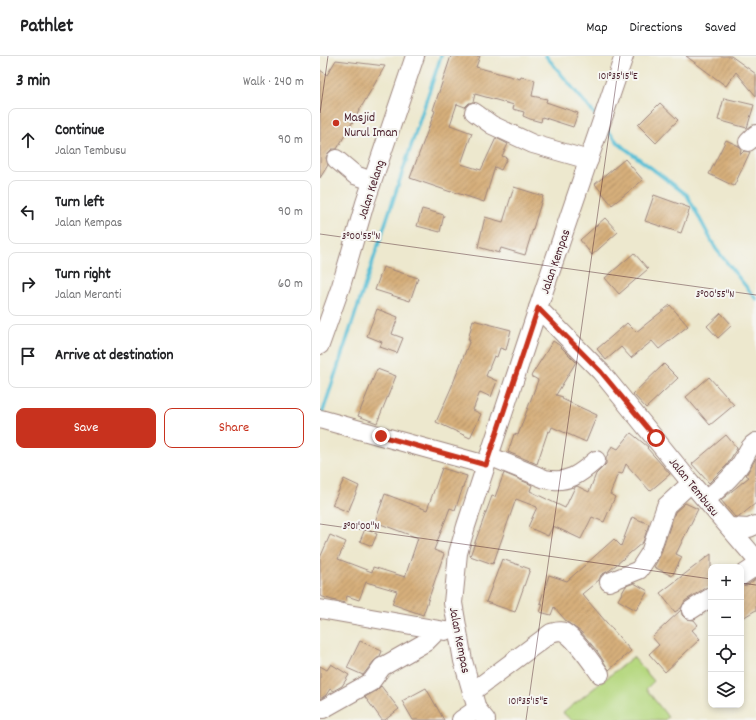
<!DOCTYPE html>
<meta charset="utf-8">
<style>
body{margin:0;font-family:Dekko,sans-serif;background:#f6f6f6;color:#202124}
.controls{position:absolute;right:12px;bottom:12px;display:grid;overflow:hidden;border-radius:8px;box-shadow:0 2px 6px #0003}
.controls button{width:36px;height:36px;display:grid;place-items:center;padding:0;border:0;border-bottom:1px solid #e0e0e0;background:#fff;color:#202124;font:20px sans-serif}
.stop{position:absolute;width:12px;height:12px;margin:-9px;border:3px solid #c8321e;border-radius:50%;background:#fff}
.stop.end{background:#c8321e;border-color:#fff;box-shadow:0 1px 4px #0008}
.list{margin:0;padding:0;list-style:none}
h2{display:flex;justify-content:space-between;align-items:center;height:52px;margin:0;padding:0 16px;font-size:17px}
h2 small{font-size:13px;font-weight:400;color:#757577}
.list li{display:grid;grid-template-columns:26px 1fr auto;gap:12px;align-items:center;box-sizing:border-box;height:64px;margin:0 8px 8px;padding:0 8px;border:1px solid #e0e0e0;border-radius:8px}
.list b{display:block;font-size:15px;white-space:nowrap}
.list p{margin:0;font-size:13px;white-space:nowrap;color:#757577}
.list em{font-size:13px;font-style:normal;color:#757577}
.actions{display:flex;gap:8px;padding:12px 16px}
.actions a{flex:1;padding:9px 0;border:1px solid #c8321e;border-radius:8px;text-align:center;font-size:14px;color:#c8321e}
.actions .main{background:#c8321e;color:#fff}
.icon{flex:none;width:22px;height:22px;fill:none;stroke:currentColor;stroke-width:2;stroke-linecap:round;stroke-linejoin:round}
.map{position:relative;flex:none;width:436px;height:664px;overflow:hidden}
header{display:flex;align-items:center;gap:24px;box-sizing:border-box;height:56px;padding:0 20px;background:#fff;border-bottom:1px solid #e0e0e0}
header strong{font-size:19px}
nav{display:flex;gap:22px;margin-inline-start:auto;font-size:14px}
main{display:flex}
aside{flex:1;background:#fff}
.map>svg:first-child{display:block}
.green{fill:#b6d880;stroke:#807c56}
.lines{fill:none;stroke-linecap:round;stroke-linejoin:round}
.stream{stroke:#59bfd6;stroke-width:3.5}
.building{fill:url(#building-hatch)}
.minor-casing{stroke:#9c847c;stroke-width:20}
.minor{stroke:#fff;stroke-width:18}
.route{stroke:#c8321e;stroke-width:5}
.ticks{fill:none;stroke:#4a1f2b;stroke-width:1;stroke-opacity:0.45}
.poi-dot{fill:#c8321e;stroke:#f6f6f2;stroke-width:1.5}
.labels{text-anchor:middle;stroke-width:4;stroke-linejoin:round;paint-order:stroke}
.poi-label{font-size:13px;fill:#4a1f2b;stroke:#f6f6f2;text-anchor:start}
.street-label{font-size:13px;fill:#4a1f2b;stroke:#f6f6f2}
.ticks-label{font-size:10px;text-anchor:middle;fill:#4a1f2b;stroke:#f6f6f2;stroke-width:4;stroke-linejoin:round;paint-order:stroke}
</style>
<header>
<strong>Pathlet</strong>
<nav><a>Map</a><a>Directions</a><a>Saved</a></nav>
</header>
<main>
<aside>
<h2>3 min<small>Walk · 240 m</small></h2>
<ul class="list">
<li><svg class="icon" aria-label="ahead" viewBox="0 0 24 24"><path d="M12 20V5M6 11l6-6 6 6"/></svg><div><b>Continue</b><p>Jalan Tembusu</p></div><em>90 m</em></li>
<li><svg class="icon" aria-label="left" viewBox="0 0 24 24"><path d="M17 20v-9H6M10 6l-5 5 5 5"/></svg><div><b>Turn left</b><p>Jalan Kempas</p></div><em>90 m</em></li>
<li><svg class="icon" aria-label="right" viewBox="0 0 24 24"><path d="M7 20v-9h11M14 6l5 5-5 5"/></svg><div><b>Turn right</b><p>Jalan Meranti</p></div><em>60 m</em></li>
<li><svg class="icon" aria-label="arrive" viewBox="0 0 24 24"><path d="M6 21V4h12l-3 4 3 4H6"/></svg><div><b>Arrive at destination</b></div></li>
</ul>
<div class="actions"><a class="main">Save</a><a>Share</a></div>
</aside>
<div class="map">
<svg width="436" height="664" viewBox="0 0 436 664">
<defs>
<pattern id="building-hatch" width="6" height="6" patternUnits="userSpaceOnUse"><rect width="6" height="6" fill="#d6af7b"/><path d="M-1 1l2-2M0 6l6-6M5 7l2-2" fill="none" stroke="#b08e65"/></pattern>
</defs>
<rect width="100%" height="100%" fill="#f6f6f2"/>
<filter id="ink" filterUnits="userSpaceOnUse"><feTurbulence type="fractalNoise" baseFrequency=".025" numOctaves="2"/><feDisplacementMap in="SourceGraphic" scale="8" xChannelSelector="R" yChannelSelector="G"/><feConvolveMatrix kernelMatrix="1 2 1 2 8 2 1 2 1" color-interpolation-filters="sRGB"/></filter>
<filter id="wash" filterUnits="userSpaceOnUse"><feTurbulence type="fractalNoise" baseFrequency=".012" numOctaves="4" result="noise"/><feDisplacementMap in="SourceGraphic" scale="16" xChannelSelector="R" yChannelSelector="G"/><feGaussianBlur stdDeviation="0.9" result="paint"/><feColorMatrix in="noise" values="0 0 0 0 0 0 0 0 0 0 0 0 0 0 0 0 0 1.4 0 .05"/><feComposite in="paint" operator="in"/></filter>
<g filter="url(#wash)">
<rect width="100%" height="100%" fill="#ede8ce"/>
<path class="green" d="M 313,601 L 334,625 L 326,633 L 348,661 L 345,664 L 251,664 L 243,657 Z"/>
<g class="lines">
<g class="stream">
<path d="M 226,0 L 277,61"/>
<path d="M 286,72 L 298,87 L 367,139 L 396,193 L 436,243"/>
<path d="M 2,358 L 121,0"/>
</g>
</g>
<g id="blocks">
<g class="building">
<path d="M 131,0 L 160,0 L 156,11 L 200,23 L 201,21 L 215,24 L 212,40 L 227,43 L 226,46 L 258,57 L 253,71 L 222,61 L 221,66 L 210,63 L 203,60 L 204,56 L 193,53 L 194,49 L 155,38 L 153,46 L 149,47 L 145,51 L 137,48 L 130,69 L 152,77 L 141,108 L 161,114 L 176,82 L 188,88 L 182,100 L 187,102 L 181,114 L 175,111 L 164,146 L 131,135 L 131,136 L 90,122 L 115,55 L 113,54 Z"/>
<path d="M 366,0 L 411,0 L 436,18 L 436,40 L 416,16 L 406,30 Z"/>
<path d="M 16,4 L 65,10 L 17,93 L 12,93 L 8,97 L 6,102 L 8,109 L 0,122 L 0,14 L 7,19 Z"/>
<path d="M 404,42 L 434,49 L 427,72 L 398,64 Z"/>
<path d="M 340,47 L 358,64 L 336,87 L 318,69 Z"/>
<path d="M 406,84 L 419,90 L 421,94 L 420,99 L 424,95 L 430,96 L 414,130 L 389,118 Z"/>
<path d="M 305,103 L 323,124 L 292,149 L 275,128 Z"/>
<path d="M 194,131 L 223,140 L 205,199 L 181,192 L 179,197 L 158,191 L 165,161 L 183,166 Z"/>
<path d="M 334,139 L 370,152 L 361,177 L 325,165 Z"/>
<path d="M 102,153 L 124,159 L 120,176 L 97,170 Z"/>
<path d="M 285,162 L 298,176 L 272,199 L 260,184 Z"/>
<path d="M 314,197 L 328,213 L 299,238 L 285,222 Z"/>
<path d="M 63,211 L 98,222 L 90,245 L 55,234 Z"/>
<path d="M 350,249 L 368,270 L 339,293 L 332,285 L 311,302 L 301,291 L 286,304 L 277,293 L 307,267 L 316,276 Z"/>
<path d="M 57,253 L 78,261 L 72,278 L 83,282 L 77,297 L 60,291 L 62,286 L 47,280 Z"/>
<path d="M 401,257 L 412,269 L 398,282 L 387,270 Z"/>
<path d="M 153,264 L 191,274 L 186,294 L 180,292 L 177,301 L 174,300 L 166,320 L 177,325 L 171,341 L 160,336 L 153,354 L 161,358 L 150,382 L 116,366 L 132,330 L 150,284 L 148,284 Z"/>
<path d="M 233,285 L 239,289 L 256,306 L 236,339 L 243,341 L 242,343 L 277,359 L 266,386 L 232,371 L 230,376 L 228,375 L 217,408 L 188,396 L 194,378 L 198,379 L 218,324 L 211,320 Z"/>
<path d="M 344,308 L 358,322 L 326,352 L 313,338 Z"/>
<path d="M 57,313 L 76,320 L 57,367 L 38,360 Z"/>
<path d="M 389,321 L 414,349 L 390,369 L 366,341 Z"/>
<path d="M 311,377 L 328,391 L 327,392 L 350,418 L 330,435 L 306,408 L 302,418 L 298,417 L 290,438 L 295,441 L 284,466 L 272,461 L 261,483 L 233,470 L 228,480 L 208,471 L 217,451 L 196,443 L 173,508 L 150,500 L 172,440 L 175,441 L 184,417 L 212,429 L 210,435 L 245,452 L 255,431 L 257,430 L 269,436 L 276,418 L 286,408 L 286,402 L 292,390 L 298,393 Z"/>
<path d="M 406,379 L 417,392 L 407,409 L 389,427 L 372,408 Z"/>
<path d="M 436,402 L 436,447 L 419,461 L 415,461 L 401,444 L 429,421 L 426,419 Z"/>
<path d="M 122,412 L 147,420 L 135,454 L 130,452 L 114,494 L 124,498 L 103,559 L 72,548 L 77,535 L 46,526 L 39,544 L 27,540 L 25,547 L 12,544 L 0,540 L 0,502 L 10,479 L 26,486 L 18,503 L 52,516 L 53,511 L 85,521 L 98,482 L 55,466 L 65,438 L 107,454 Z"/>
<path d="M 24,423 L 39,430 L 28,456 L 12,449 Z"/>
<path d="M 365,447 L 378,453 L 356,498 L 362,501 L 352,520 L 334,511 L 340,500 L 355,456 Z"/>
<path d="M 312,461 L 329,468 L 323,486 L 290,514 L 281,519 L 279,524 L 262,538 L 311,595 L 289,614 L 277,595 L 261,576 L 247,566 L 234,551 L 231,559 L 220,556 L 223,548 L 220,547 L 229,519 L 247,525 L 294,483 L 301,490 Z"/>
<path d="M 45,473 L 57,478 L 52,490 L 40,485 Z"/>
<path d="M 391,498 L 391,531 L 385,532 L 365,545 L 361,552 L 355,556 L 340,537 Z"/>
<path d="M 182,503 L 210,513 L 195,556 L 166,546 Z"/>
<path d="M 436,523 L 436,554 L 421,563 L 421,530 L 427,529 Z"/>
<path d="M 314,527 L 328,535 L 316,554 L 298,544 L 306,530 Z"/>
<path d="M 361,554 L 362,559 L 366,563 L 374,564 L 378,569 L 372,574 L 380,583 L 345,616 L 329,598 L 339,589 L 332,581 Z"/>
<path d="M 40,585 L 62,595 L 60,600 L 54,605 L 43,619 L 27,612 Z"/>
<path d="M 11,608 L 29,619 L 22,630 L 13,635 L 10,633 L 6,639 L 0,643 L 0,610 L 7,614 Z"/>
<path d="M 61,630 L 79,653 L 65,664 L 62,664 L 45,641 L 56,635 Z"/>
<path d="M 106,632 L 124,664 L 93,664 L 82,645 Z"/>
</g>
</g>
</g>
<g filter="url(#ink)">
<use href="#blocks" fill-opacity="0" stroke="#9c847c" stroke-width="1"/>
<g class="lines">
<g class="minor-casing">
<g id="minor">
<path d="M 154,56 L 172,69 L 213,88 L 269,104"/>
<path d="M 428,86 L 436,78"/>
<path d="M 16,103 L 35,119 L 52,125"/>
<path d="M 218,252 L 281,316 L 371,427 L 436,503"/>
<path d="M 0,289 L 21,230 L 45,147 L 95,0"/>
<path d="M 0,363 L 166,409"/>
<path d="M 169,400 L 225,423 C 248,428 260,418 276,404"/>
<path d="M 386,444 C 399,432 414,420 423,404 C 427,397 429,390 436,386"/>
<path d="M 409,471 L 429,472 L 436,469"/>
<path d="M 421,520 L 436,510"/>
<path d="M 289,526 L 319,514 L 330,497 L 346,450 L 371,427"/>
<path d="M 0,553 L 125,575"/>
<path d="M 371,554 L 391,541"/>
<path d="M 152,636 L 231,577 C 235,576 240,574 244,576 C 256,583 272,607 280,618"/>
<path d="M 3,653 L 51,626 L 62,611 L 106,586 L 118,574"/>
<path d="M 141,664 L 157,653"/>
<path d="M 166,664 L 157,653 L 143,605 L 133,547 L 138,497 L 146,470 L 218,252 L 304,0"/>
</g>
</g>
<use href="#minor" class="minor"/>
</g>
</g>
<g class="lines" filter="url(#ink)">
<path class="route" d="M 61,380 L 166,409 L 218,252 L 281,316 L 336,382"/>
</g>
<path class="ticks" d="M 0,57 L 8,0M 0,178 L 436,239M 0,468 L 391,523M 421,527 L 436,529M 206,664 L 300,0"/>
<circle class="poi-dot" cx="16" cy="67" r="4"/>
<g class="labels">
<g class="poi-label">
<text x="24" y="65">Masjid<tspan x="24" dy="15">Nurul Iman</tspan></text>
</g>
<g class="street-label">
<text transform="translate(50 133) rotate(-72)" y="5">Jalan Kelang</text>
<text transform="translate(234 205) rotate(-71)" y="5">Jalan Kempas</text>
<text transform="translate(375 430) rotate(51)" y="5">Jalan Tembusu</text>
<text transform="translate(141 584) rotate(79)" y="5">Jalan Kempas</text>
</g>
</g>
<g class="ticks-label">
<text x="298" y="23">101°35'15"E</text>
<text x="41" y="183">3°00'55"N</text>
<text x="395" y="241">3°00'55"N</text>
<text x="41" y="473">3°01'00"N</text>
<text x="208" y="648">101°35'15"E</text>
</g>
</svg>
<div class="controls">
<button>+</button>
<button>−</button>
<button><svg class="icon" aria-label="locate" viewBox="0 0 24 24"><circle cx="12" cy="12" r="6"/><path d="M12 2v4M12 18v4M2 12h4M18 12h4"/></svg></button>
<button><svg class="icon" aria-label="layers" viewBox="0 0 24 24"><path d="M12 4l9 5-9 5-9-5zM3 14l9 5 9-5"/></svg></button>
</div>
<div class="stop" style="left:336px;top:382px"></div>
<div class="stop end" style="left:61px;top:380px"></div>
</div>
</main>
